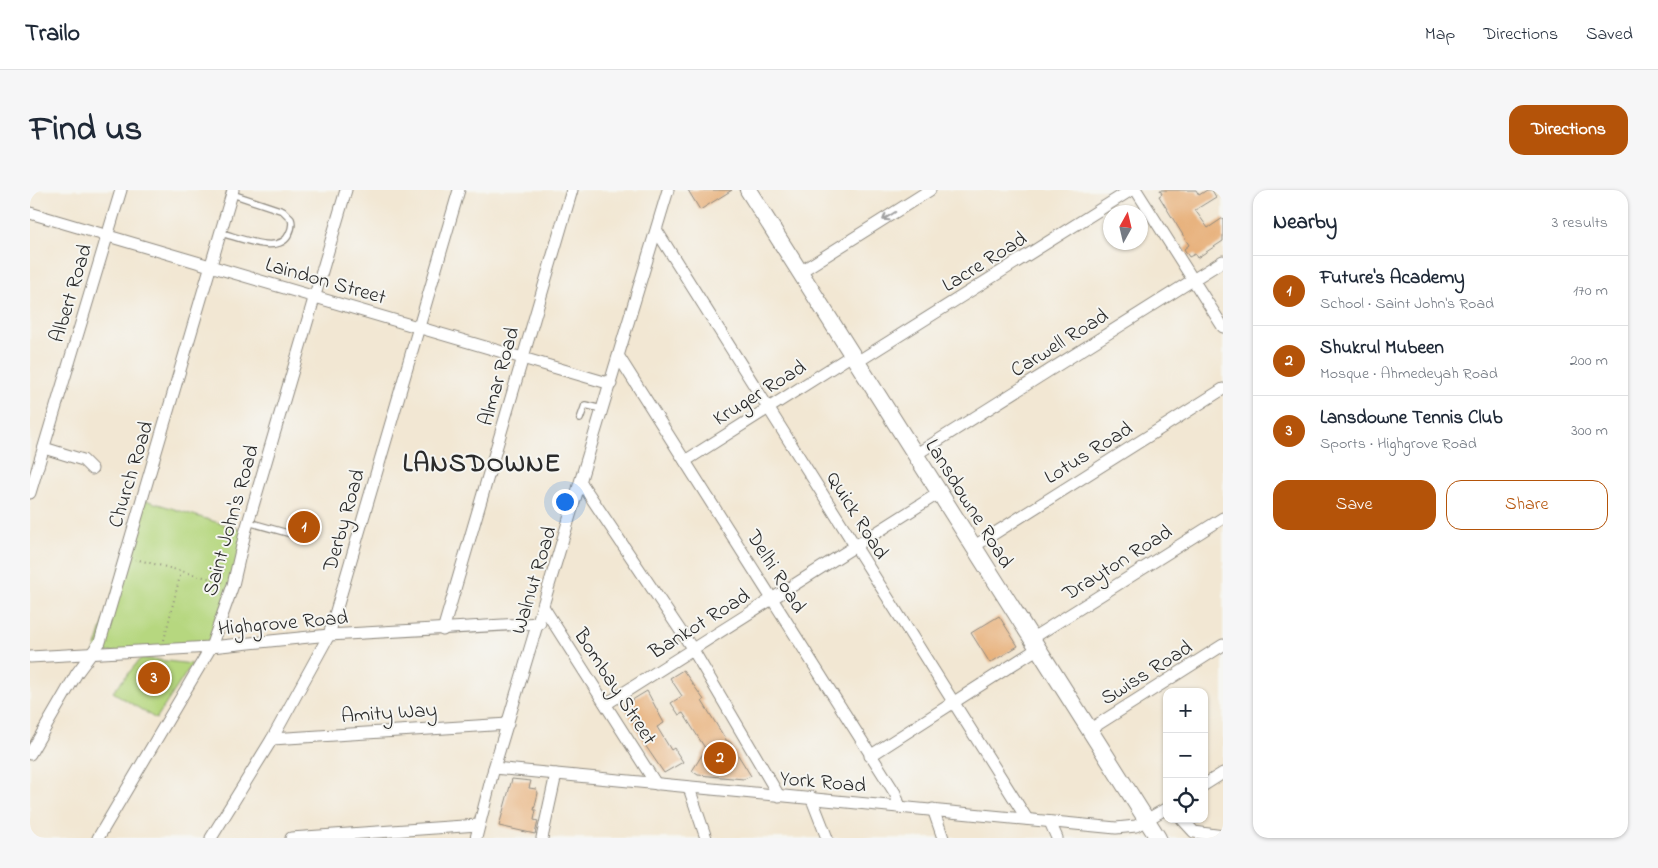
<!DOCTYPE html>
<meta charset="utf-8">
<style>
body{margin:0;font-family:"Indie Flower",sans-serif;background:#f6f6f7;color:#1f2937}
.controls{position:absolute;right:15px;bottom:15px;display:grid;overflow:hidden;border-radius:10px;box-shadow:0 1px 4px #0004}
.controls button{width:45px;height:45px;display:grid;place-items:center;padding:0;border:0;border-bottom:1px solid #e0e1e3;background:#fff;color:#1f2937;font:25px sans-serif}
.compass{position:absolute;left:1073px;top:15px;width:45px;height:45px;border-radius:50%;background:#fff;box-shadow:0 1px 4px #0004;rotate:8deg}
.you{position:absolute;left:534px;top:311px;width:18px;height:18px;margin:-12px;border:4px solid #fff;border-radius:50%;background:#1a73e8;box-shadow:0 0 0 8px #1a73e833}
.badge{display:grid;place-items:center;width:32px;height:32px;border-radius:50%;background:#b45309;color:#fff;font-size:16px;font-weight:700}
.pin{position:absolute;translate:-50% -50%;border:2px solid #fff;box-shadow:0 1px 5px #0006}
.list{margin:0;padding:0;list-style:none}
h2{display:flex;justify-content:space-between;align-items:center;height:65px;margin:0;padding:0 20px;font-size:21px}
h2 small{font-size:16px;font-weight:400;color:#747a83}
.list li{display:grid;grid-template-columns:32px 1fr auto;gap:15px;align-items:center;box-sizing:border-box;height:70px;padding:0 20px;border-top:1px solid #e0e1e3}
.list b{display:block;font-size:19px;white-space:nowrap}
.list p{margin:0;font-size:16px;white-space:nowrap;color:#747a83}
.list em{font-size:16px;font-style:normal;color:#747a83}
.actions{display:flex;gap:10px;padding:15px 20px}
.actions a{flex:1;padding:11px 0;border:1px solid #b45309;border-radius:15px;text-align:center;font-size:18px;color:#b45309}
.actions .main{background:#b45309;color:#fff}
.icon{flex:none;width:28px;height:28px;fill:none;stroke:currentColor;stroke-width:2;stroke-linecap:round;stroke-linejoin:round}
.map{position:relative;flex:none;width:1193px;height:648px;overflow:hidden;border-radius:15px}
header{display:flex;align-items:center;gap:30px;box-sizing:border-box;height:70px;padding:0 25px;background:#fff;border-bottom:1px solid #e0e1e3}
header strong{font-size:24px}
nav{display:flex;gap:28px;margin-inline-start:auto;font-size:18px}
.intro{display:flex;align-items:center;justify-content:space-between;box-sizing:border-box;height:120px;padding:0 30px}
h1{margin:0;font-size:35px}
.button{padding:12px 22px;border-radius:15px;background:#b45309;color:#fff;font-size:18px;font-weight:700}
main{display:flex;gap:30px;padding:0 30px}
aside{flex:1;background:#fff;border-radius:15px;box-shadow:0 1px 4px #0004}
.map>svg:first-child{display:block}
.green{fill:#b6d77f;stroke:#708155}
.building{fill:#e8b27e}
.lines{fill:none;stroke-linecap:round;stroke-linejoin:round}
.lane-casing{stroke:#8e897f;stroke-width:8}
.street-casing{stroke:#8e897f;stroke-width:13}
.secondary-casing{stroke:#8e897f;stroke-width:18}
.path{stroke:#8e897f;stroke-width:2;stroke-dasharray:1 4;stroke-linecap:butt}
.lane{stroke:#fff;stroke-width:5.5}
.street{stroke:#fff;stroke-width:11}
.secondary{stroke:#fff;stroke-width:16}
.oneway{stroke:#a0a0a0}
.labels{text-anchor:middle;stroke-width:4;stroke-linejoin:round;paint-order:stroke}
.street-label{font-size:21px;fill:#2b2b2b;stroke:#f6f6f2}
.district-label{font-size:26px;font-weight:bold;letter-spacing:1px;fill:#2b2b2b;stroke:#f6f6f2}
</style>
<header>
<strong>Trailo</strong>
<nav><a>Map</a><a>Directions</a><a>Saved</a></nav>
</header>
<div class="intro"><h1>Find us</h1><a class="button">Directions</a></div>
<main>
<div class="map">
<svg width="1193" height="648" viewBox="0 0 1193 648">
<rect width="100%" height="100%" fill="#f6f6f2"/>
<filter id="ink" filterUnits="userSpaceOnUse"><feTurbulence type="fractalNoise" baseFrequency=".02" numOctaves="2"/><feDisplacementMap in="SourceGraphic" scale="10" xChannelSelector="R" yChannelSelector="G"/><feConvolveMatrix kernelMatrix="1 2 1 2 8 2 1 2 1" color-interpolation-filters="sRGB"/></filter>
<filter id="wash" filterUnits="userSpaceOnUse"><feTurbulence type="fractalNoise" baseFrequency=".0096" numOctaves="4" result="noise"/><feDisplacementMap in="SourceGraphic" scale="20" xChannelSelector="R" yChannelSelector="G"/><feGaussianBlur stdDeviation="1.12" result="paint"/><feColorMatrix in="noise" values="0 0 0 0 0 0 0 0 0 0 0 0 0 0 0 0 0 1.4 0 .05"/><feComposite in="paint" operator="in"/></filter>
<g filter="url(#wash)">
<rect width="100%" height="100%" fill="#f2e7d3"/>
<g class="green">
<path d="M 112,309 L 218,342 L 184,457 L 64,463 Z"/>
<path d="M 111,468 L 162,474 L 126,529 L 83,502 Z"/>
</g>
<g id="blocks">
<g class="building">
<path d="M 658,0 L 702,0 L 670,20 Z"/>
<path d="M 1130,0 L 1166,0 L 1169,5 L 1177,0 L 1182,0 L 1186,7 L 1165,20 L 1178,38 L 1193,28 L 1193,51 L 1167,68 L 1165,64 L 1159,67 L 1154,59 L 1159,55 L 1129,6 L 1132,4 Z"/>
<path d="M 969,426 L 988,456 L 960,473 L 941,443 Z"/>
<path d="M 653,480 L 674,510 L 672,511 L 696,550 L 700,552 L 721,586 L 714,589 L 668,585 L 662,581 L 677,557 L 675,558 L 653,523 L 649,525 L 641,513 L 652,506 L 640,488 Z"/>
<path d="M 617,501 L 634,533 L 627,537 L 641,560 L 644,558 L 653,572 L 634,583 L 613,552 L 594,515 Z"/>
<path d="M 482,589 L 501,591 L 499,598 L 506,599 L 508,603 L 504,620 L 506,620 L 504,630 L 508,631 L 505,644 L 469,636 Z"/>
</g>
</g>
</g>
<g filter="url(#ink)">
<use href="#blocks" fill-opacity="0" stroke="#8e897f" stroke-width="1"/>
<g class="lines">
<g class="lane-casing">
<g id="lane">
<path d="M 191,43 C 208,47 250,66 259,44 C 262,38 263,34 261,29 L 253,21 L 202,4"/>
<path d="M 550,229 L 555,215 L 572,219"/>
<path d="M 218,332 L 261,344"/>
</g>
</g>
<g class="street-casing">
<g id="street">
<path d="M 1106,0 L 1193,137"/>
<path d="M 0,23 L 581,194"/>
<path d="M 627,41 L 997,629"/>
<path d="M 770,82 L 900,0"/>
<path d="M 589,167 L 865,603 L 870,617"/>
<path d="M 827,172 L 1101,0"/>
<path d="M 14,258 L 53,270 L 62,279"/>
<path d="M 885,265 L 1193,71"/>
<path d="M 655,271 L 822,165"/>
<path d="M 552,294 L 662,458 L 749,606"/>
<path d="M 0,303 L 91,0"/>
<path d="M 943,357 L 1193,199"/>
<path d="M 514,418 L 626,594"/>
<path d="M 413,440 L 542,0"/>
<path d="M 1001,449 L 1193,328"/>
<path d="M 0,467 L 181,457 L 299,445 L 510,433"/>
<path d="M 576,514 L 909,303"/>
<path d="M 1059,540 L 1193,455"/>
<path d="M 242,549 L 478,534"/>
<path d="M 0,564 L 47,483 L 70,452 L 203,0"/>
<path d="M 840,566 L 1007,459"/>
<path d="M 464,578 L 1086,638 L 1106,636 L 1137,618"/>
<path d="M 1174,595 L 1193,583"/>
<path d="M 659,598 L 676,648"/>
<path d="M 781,607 L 797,648"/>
<path d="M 903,619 L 913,648"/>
<path d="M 1152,629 L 1164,642 L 1193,646"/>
<path d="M 1020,632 L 1027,648"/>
<path d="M 68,648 L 181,457 L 203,395 L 215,343 L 316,0"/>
<path d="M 181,648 L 242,549 L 299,445 L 429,0"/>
<path d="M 261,648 L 448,635"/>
<path d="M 446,648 L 464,578 L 638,0"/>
<path d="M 512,648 L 526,584"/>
</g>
</g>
<g class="secondary-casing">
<path id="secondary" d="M 718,0 L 1128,648"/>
</g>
<g class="path">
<path d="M 105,369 L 193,392"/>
<path d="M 134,450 L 151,382"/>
</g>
<use href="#lane" class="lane"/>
<use href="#street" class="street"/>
<use href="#secondary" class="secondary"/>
</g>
<defs><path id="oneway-shaft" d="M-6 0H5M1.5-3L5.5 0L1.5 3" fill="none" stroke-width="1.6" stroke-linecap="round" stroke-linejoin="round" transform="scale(1.25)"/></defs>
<use class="oneway" href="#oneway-shaft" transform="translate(859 26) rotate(148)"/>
</g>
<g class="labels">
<g class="street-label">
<text transform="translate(954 71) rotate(-32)" y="7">Lacre Road</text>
<text transform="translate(296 90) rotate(16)" y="7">Laindon Street</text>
<text transform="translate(40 103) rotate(-73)" y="7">Albert Road</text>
<text transform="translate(1029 152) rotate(-32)" y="7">Carwell Road</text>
<text transform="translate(468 186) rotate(-74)" y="7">Almar Road</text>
<text transform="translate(729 202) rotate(-32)" y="7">Kruger Road</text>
<text transform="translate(1058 262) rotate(-32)" y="7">Lotus Road</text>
<text transform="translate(100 284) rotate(-73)" y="7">Church Road</text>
<text transform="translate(940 313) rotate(58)" y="7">Lansdowne Road</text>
<text transform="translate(828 325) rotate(58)" y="7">Quick Road</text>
<text transform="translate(200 330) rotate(-74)" y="7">Saint John's Road</text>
<text transform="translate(313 330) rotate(-74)" y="7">Derby Road</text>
<text transform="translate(1087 372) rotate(-32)" y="7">Drayton Road</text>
<text transform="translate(747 381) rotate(58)" y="7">Delhi Road</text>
<text transform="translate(503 390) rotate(-73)" y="7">Walnut Road</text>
<text transform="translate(253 432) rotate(-5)" y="7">Highgrove Road</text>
<text transform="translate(669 433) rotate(-32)" y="7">Bankot Road</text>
<text transform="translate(1116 482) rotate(-32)" y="7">Swiss Road</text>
<text transform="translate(586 496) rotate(57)" y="7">Bombay Street</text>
<text transform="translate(359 522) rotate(-4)" y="7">Amity Way</text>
<text transform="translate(793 591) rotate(5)" y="7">York Road</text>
</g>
<g class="district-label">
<text x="452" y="281">LANSDOWNE</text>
</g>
</g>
</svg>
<div class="controls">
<button>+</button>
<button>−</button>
<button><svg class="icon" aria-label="locate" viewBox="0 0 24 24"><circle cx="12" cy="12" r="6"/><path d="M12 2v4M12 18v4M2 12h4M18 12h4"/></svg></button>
</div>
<svg class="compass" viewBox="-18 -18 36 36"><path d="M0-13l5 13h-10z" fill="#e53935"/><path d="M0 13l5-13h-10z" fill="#747a83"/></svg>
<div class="you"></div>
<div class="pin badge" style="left:274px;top:337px">1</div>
<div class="pin badge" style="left:690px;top:568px">2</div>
<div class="pin badge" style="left:124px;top:488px">3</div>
</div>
<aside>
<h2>Nearby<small>3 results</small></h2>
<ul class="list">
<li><span class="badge">1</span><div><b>Future's Academy</b><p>School · Saint John's Road</p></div><em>170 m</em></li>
<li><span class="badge">2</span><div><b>Shukrul Mubeen</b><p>Mosque · Ahmedeyah Road</p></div><em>200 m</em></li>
<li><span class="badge">3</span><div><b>Lansdowne Tennis Club</b><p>Sports · Highgrove Road</p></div><em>300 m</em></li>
</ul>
<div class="actions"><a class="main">Save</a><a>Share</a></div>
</aside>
</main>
